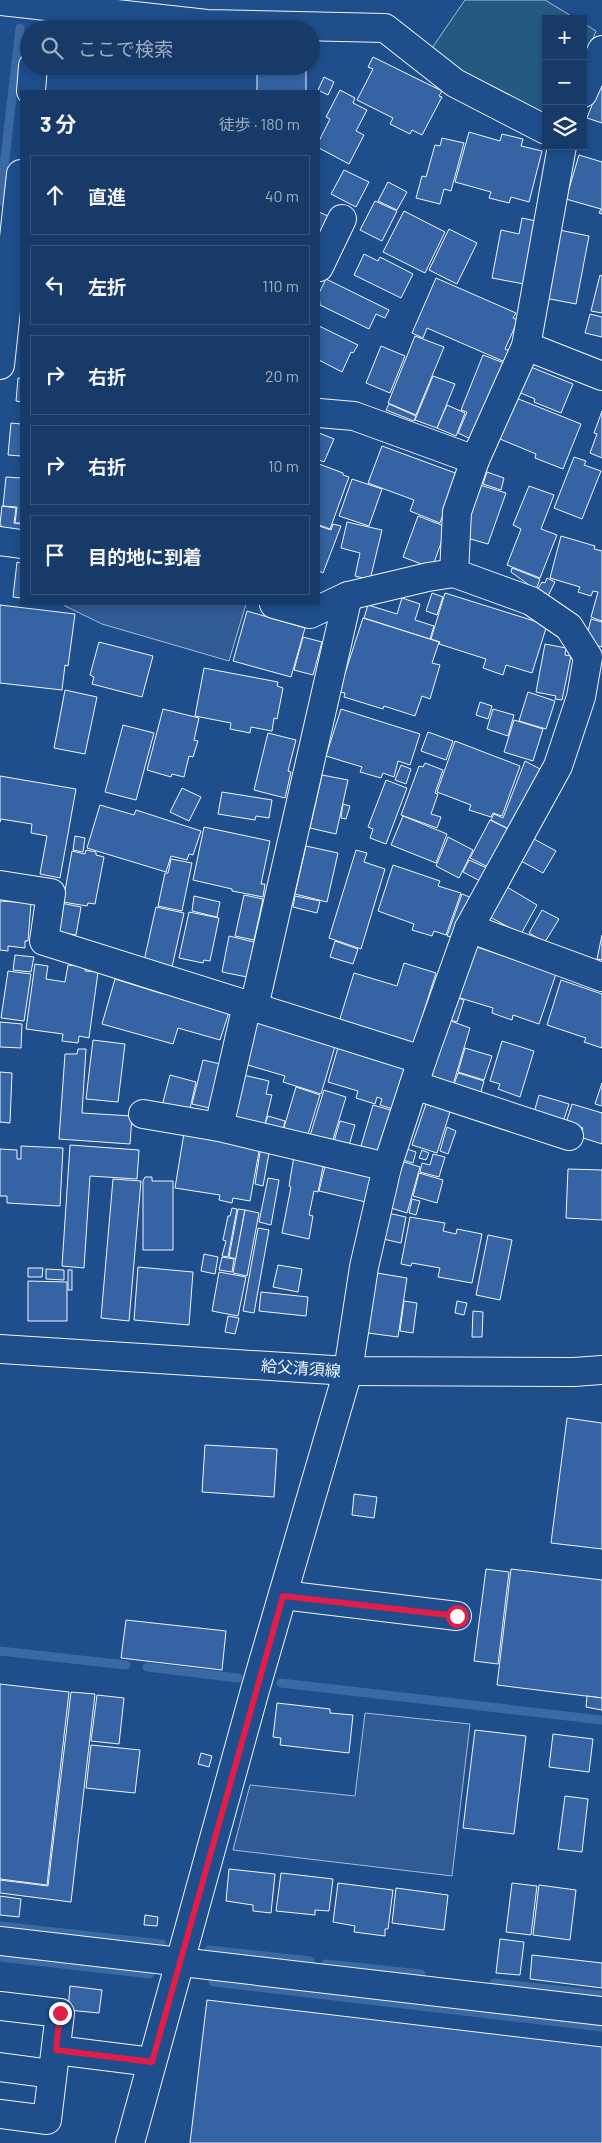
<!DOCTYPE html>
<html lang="ja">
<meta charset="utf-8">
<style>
body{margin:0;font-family:Barlow,"Noto Sans JP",sans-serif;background:#20416f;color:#f1f3f6}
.controls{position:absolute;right:15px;top:15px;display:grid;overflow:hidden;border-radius:0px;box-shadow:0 2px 8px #0003}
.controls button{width:45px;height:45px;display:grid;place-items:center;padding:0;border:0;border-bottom:1px solid #36547d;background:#173a69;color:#f1f3f6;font:25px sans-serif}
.stop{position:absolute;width:15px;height:15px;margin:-11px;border:4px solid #e11d48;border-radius:50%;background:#fff}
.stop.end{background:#e11d48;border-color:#fff;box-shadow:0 1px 5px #0008}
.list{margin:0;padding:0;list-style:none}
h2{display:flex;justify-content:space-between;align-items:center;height:65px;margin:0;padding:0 20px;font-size:21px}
h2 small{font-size:16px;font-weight:400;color:#9eadc0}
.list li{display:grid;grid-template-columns:32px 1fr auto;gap:15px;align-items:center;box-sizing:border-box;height:80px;margin:0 10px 10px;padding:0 10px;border:1px solid #36547d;border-radius:0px}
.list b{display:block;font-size:19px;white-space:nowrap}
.list em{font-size:16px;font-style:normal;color:#9eadc0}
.icon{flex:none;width:28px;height:28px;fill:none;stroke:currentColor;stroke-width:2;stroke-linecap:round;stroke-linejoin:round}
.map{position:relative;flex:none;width:602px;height:2143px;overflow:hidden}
.search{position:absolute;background:#173a69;box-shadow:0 2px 8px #0003;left:20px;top:20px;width:300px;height:55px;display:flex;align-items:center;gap:12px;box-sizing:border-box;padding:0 18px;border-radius:28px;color:#9eadc0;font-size:19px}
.panel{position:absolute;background:#173a69;box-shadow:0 2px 8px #0003;left:20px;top:90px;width:300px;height:515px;border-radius:0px}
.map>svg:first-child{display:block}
.green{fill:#245a82;stroke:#a8bbd7}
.parking{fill:#305b95;stroke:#a8bbd7}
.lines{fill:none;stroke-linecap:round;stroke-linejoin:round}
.stream{stroke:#3b69a3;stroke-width:9}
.building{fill:#3563a3;stroke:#f2f6ff}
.minor-casing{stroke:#f2f6ff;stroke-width:30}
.major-casing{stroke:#f2f6ff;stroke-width:30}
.minor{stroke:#1f4e8c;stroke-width:28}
.major{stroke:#1f4e8c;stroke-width:28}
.route{stroke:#e11d48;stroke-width:6}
.labels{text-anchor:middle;stroke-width:4;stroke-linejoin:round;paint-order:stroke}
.street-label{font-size:16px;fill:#f2f6ff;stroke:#1f4e8c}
</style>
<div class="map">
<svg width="602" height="2143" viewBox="0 0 602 2143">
<rect width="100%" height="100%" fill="#1f4e8c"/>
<g class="green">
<path d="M 465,0 L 545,0 L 576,19 L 546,19 L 546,116 L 463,71 L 432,48 Z"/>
<path d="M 583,23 L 596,31 L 583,64 Z"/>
</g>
<g class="parking">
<path d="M 65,604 L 246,604 L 229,661 L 102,624 L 65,606 Z"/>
<path d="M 365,1713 L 470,1724 L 452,1876 L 233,1850 L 250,1785 L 355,1796 Z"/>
</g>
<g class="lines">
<g class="stream">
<path d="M 0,201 L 20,28"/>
<path d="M 0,1651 L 126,1665"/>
<path d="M 147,1667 L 238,1678"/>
<path d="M 281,1683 L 602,1720"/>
<path d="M 0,1926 L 162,1944"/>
<path d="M 209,1950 L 310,1961"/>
<path d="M 0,1957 L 150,1974"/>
<path d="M 326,1964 L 421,1974"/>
<path d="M 213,1982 L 602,2027"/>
<path d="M 494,1983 L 602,1995"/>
</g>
</g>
<g class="building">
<path d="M 373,57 L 442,91 L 439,96 L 442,97 L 422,135 L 412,130 L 410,134 L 390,124 L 393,118 L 357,100 L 373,69 L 368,67 Z"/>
<rect x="257" y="66" width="49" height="25"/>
<path d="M 324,77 L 334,82 L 328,95 L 318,90 Z"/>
<path d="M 602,79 L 602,123 L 587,118 Z"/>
<path d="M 340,90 L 355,98 L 353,103 L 367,110 L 356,131 L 364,135 L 349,164 L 319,148 L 319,141 L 330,119 L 326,117 Z"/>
<path d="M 469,132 L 500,141 L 502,134 L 523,139 L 521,146 L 542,151 L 529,202 L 511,197 L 509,203 L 489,198 L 491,192 L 455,182 Z"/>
<path d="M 442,138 L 464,143 L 451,191 L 444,189 L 440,204 L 416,198 L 422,176 L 426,177 L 435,145 L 440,146 Z"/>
<path d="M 579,155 L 602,162 L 602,214 L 599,213 L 601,209 L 566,199 Z"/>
<path d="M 344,170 L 369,182 L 356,207 L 331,194 Z"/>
<path d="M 388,182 L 407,192 L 397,210 L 378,201 Z"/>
<path d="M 375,201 L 397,211 L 382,241 L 360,230 Z"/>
<path d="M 404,211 L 445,232 L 425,273 L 383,252 Z"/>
<path d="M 319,212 L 328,216 L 319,236 Z"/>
<path d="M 522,218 L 536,221 L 524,284 L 492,278 L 501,230 L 519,234 Z"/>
<path d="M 449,229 L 477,243 L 457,284 L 429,270 Z"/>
<path d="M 559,230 L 589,236 L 576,304 L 545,298 Z"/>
<path d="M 364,254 L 378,261 L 380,257 L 413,274 L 401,298 L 354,275 Z"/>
<path d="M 600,275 L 602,276 L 602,313 L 591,311 Z"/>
<path d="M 436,278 L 516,313 L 513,318 L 518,320 L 505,349 L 510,351 L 505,362 L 427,328 L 423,338 L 412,333 Z"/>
<path d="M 326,279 L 389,310 L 385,318 L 376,314 L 369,329 L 320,305 L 319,293 Z"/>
<path d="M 590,314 L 602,317 L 602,337 L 585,333 Z"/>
<path d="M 319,326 L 358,345 L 353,353 L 351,352 L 342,372 L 319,360 Z"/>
<path d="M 415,336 L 444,347 L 416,415 L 388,403 Z"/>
<path d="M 381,346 L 405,356 L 390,393 L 366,383 Z"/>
<path d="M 483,355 L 504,363 L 473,440 L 458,433 L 467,412 L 461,410 Z"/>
<path d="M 526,365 L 573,384 L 561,413 L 534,402 L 535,399 L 516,391 Z"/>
<path d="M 433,376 L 455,384 L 437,428 L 415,420 Z"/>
<path d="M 18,378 L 21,378 L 21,402 L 16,401 Z"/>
<path d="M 516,398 L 581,424 L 563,469 L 535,458 L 536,454 L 500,439 Z"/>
<path d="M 389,404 L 416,416 L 414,421 L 386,410 Z"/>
<path d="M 447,405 L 465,413 L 456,436 L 437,428 Z"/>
<path d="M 602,411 L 602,458 L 590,453 L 597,434 L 594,433 Z"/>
<path d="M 11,423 L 21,424 L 21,456 L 8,455 Z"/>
<path d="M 319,433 L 334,439 L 324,462 L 319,460 Z"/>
<path d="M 382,446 L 458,474 L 440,523 L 410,511 L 414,500 L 368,483 Z"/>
<path d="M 574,457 L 586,461 L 584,465 L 601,471 L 582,519 L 554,508 Z"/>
<path d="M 319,464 L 343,473 L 343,475 L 349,477 L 330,529 L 319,525 Z"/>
<path d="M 487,472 L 504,478 L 501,490 L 483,484 Z"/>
<path d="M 6,477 L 21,478 L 21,523 L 15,523 L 17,507 L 3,506 Z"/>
<path d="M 352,479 L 382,489 L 369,526 L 339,516 Z"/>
<path d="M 480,485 L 506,493 L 488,544 L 467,538 L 468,521 Z"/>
<path d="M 529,486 L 554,495 L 541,529 L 557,535 L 540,578 L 507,565 L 521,529 L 513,525 Z"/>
<path d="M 2,506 L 16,508 L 14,523 L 21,524 L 21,532 L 4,530 L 0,524 Z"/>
<path d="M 418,516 L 444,526 L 444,535 L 432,568 L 403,557 Z"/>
<path d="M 347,522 L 382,530 L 370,580 L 355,576 L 360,553 L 341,548 Z"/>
<path d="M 333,524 L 341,526 L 323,573 L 319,571 L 319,526 L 331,530 Z"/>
<path d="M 561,536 L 595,546 L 594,549 L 602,551 L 602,621 L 591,617 L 598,592 L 593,591 L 591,596 L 578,592 L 580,587 L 550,578 Z"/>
<path d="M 17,562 L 21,563 L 21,598 L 13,597 Z"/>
<path d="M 512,568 L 540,579 L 536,590 L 511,572 Z"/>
<path d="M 547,578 L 555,582 L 547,598 L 536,592 L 542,582 L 545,583 Z"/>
<path d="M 432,593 L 443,597 L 437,615 L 426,611 Z"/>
<path d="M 445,593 L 547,625 L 532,673 L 506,665 L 503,675 L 483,668 L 486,659 L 439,644 L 440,642 L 431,639 Z"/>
<path d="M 402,598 L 420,604 L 415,620 L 434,626 L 430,639 L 364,618 L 368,605 L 397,614 Z"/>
<path d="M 0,605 L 75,614 L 68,666 L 65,665 L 62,690 L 0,683 Z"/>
<path d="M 247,611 L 305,628 L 291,677 L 233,661 Z"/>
<path d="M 363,618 L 439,642 L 432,663 L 440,665 L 430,699 L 422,696 L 415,716 L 384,706 L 383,709 L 344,697 L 345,693 L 339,692 Z"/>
<path d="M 591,619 L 602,622 L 602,647 L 592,644 L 587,635 Z"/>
<path d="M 303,637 L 322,642 L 313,675 L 294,670 Z"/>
<path d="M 99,642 L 153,656 L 142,697 L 92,684 L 94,677 L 90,675 Z"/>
<path d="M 545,644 L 566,648 L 565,655 L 571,656 L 562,700 L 555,699 L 556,696 L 536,692 Z"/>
<path d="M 204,668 L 278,682 L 277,686 L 283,688 L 277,719 L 274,718 L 272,731 L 251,727 L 250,733 L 230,729 L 231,723 L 195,716 Z"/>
<path d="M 65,690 L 97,697 L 85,754 L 54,748 Z"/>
<path d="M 528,692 L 555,701 L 546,729 L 519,721 Z"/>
<path d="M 480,702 L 492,706 L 488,719 L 476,715 Z"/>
<path d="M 163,709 L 199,718 L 194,740 L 198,741 L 193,757 L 189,756 L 184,777 L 172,774 L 171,777 L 147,770 Z"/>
<path d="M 341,709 L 420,734 L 410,765 L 398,761 L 394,777 L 383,773 L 381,778 L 360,772 L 362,767 L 326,756 Z"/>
<path d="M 493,709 L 514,715 L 508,736 L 487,729 Z"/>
<path d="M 514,720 L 543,729 L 533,761 L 504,752 Z"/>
<path d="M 123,725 L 154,733 L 136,800 L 105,792 Z"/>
<path d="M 428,732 L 453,741 L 446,760 L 421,751 Z"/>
<path d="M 268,733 L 296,740 L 288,771 L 291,772 L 285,798 L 254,790 Z"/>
<path d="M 455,741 L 520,766 L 502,816 L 493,813 L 491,817 L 469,810 L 471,805 L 437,792 Z"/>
<path d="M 525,761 L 540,769 L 509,829 L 491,820 L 494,814 L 503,818 Z"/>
<path d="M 425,763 L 443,770 L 435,793 L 438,794 L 431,814 L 441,817 L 437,828 L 401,815 L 419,766 L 423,767 Z"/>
<path d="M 401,765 L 411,769 L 406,784 L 395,780 Z"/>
<path d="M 322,775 L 348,780 L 336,834 L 310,828 Z"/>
<path d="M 0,776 L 76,789 L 60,878 L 40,874 L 47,836 L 31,833 L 32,824 L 1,819 L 0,822 Z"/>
<path d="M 386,780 L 407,788 L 386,844 L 370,838 L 373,829 L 368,827 Z"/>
<path d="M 182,788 L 201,797 L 189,821 L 170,812 Z"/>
<path d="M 222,792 L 272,800 L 269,818 L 256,816 L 255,820 L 218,814 Z"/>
<path d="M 343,804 L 350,806 L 346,819 L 341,818 Z"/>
<path d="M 100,805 L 134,815 L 136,810 L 201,831 L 193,855 L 189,854 L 187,860 L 171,856 L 166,872 L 87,848 Z"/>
<path d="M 403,816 L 447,834 L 436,863 L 391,845 Z"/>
<path d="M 490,820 L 508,829 L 488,867 L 470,858 Z"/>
<path d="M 204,827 L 270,841 L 261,884 L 265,884 L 263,897 L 232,891 L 232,889 L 193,880 Z"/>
<path d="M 75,836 L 85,838 L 83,852 L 73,850 Z"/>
<path d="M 448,837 L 473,850 L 459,878 L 436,866 Z"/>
<path d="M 534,839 L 556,851 L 543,873 L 521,861 Z"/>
<path d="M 306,846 L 338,853 L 327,902 L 295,894 Z"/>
<path d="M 86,850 L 96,852 L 96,855 L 104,857 L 95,904 L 88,903 L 87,906 L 63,902 L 72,851 L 85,854 Z"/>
<path d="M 356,850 L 367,853 L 364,862 L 385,869 L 361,949 L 329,938 Z"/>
<path d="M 171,859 L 192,863 L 182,911 L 158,906 L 165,873 L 168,873 Z"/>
<path d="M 469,860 L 487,868 L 480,881 L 463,872 Z"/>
<path d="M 393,865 L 440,881 L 438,886 L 461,893 L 446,935 L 434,931 L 432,936 L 412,930 L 414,924 L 378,911 Z"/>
<path d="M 507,887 L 537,905 L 521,934 L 490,917 Z"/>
<path d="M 462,894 L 472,898 L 452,937 L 447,936 Z"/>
<path d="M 244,895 L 263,899 L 254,940 L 235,936 Z"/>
<path d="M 194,896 L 220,902 L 217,917 L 192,911 Z"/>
<path d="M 295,896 L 320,901 L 317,913 L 293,907 Z"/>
<path d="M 0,901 L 31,903 L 28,941 L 25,941 L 25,948 L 8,946 L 8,951 L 0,950 Z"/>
<path d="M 61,903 L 81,907 L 76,935 L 55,932 Z"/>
<path d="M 156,907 L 184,913 L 172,967 L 144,961 Z"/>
<path d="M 542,910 L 559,919 L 545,942 L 529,933 Z"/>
<path d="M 189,912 L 219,918 L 210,961 L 204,960 L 203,963 L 179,958 Z"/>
<path d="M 602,935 L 602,960 L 597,959 Z"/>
<path d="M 229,936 L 254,942 L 247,977 L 222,972 Z"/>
<path d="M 335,941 L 358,949 L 353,964 L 330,957 Z"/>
<path d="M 474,946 L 556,974 L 539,1024 L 513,1015 L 512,1020 L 492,1013 L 493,1008 L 457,997 Z"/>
<path d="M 15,955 L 34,957 L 31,972 L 13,970 Z"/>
<path d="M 404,963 L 436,973 L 422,1017 L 425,1018 L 415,1048 L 338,1025 L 354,973 L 397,986 Z"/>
<path d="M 35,964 L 48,966 L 46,979 L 65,982 L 68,965 L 86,967 L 85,971 L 98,972 L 89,1038 L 79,1036 L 78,1043 L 62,1041 L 63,1034 L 26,1029 Z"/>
<path d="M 8,971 L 31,974 L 24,1021 L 1,1018 Z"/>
<path d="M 115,979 L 163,994 L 165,990 L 230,1009 L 220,1040 L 178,1028 L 173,1044 L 102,1024 Z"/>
<path d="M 561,980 L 602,994 L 602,1048 L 584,1042 L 586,1038 L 547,1025 Z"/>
<path d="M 455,997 L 464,1000 L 457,1022 L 447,1019 Z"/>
<path d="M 255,1018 L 336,1043 L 321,1094 L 283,1082 L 285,1076 L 241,1063 Z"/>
<path d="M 448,1020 L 470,1028 L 452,1088 L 429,1082 Z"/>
<path d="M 0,1022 L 22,1024 L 21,1048 L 0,1047 Z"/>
<path d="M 93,1040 L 125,1044 L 118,1102 L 86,1099 Z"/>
<path d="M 502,1041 L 534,1051 L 520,1097 L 498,1089 L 500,1084 L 490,1081 Z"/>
<path d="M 339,1044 L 405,1068 L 393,1109 L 380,1105 L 382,1099 L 377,1097 L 375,1104 L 356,1098 L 358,1091 L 328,1082 Z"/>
<path d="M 465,1048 L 492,1056 L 484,1080 L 458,1072 Z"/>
<path d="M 78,1049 L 86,1049 L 82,1113 L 132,1116 L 130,1144 L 59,1139 L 65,1054 L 77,1054 Z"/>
<path d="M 203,1060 L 225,1065 L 214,1109 L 192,1104 Z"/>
<path d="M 0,1072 L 12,1073 L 10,1123 L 0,1122 Z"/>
<path d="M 458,1073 L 484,1081 L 479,1099 L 452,1090 Z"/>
<path d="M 239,1074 L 269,1081 L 266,1094 L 272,1095 L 264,1128 L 228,1119 Z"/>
<path d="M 170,1075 L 196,1082 L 189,1113 L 162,1106 Z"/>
<path d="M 602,1083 L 602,1106 L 595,1104 Z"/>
<path d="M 296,1087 L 320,1095 L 306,1141 L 282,1134 Z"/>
<path d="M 324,1090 L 346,1097 L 331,1146 L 309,1139 Z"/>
<path d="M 539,1095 L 569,1104 L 562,1125 L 533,1116 Z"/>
<path d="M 432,1102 L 448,1107 L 447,1111 L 450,1112 L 437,1153 L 412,1145 L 426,1104 L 431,1106 Z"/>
<path d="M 572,1104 L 602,1113 L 602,1144 L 580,1137 L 583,1128 L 566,1123 Z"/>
<path d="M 373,1105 L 394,1111 L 381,1152 L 361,1146 Z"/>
<path d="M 268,1116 L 285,1121 L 283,1130 L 265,1124 Z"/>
<path d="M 340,1121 L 355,1125 L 348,1149 L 333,1145 Z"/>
<path d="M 447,1127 L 456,1131 L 448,1154 L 440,1151 Z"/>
<path d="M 184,1133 L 260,1146 L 250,1201 L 233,1198 L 232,1203 L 219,1200 L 220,1195 L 175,1188 Z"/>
<path d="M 70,1145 L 139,1150 L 137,1179 L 90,1176 L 84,1268 L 62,1266 Z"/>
<path d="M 21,1146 L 63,1148 L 60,1206 L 7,1203 L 7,1196 L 0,1196 L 0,1149 L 17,1150 L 17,1159 L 21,1159 Z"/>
<path d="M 261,1146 L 270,1148 L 263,1186 L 255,1184 Z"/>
<path d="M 407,1149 L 416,1152 L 413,1163 L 403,1160 Z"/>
<path d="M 422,1150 L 429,1153 L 426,1160 L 419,1158 Z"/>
<path d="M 433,1154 L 445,1157 L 439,1177 L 420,1172 L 422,1163 L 430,1165 Z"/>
<path d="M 294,1156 L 324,1162 L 318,1192 L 314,1191 L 309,1215 L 313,1216 L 309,1239 L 282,1233 L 291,1187 L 289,1186 Z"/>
<path d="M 401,1161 L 420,1167 L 407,1213 L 388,1207 Z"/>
<path d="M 326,1162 L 378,1175 L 370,1203 L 319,1191 Z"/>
<path d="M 568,1169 L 602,1170 L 602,1220 L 566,1218 Z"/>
<path d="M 419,1173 L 443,1180 L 437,1203 L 413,1196 Z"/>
<path d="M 145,1177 L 152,1177 L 152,1181 L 173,1181 L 173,1250 L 143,1250 L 143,1181 Z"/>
<path d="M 268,1178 L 279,1180 L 271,1225 L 259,1222 Z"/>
<path d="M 113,1179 L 141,1181 L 129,1321 L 101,1318 Z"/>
<path d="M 412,1199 L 420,1201 L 416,1215 L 409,1213 Z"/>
<path d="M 232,1208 L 237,1209 L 228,1257 L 222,1256 L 226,1241 L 223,1240 L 228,1216 L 230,1216 Z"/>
<path d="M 238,1209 L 245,1210 L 236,1259 L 229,1257 Z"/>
<path d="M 245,1210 L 259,1213 L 247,1276 L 233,1273 Z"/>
<path d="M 388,1213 L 406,1217 L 401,1243 L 383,1239 Z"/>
<path d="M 410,1217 L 445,1223 L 443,1231 L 456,1234 L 457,1229 L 482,1234 L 472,1283 L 438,1277 L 440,1268 L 412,1263 L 411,1266 L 401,1264 Z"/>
<path d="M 258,1228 L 269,1230 L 254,1313 L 243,1311 Z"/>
<path d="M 488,1235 L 512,1240 L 500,1300 L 476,1295 Z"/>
<path d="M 204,1254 L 218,1257 L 215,1274 L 201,1271 Z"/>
<path d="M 222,1257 L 234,1259 L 232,1272 L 219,1270 Z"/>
<path d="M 278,1265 L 302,1269 L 298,1292 L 273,1287 Z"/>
<path d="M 138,1267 L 193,1272 L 189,1325 L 134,1320 Z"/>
<path d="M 28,1268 L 43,1268 L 42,1277 L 28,1277 Z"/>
<path d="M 46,1269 L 64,1270 L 64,1280 L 46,1279 Z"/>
<rect x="68" y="1270" width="4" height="20"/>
<path d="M 219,1272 L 246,1277 L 238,1316 L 212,1311 Z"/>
<path d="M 377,1273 L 407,1278 L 398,1337 L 368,1333 Z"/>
<path d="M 28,1281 L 67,1282 L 67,1321 L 28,1321 Z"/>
<path d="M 261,1292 L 308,1297 L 306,1316 L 259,1311 Z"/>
<path d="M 404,1301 L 417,1303 L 413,1333 L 400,1331 Z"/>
<path d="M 457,1301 L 467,1303 L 464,1315 L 455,1313 Z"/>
<path d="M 473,1311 L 483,1312 L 482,1337 L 472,1337 Z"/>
<path d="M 228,1316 L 239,1318 L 235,1334 L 225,1332 Z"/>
<path d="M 567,1418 L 602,1423 L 602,1549 L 551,1543 Z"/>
<path d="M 205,1445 L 277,1449 L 274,1497 L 202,1492 Z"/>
<path d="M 354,1494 L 377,1497 L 374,1518 L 352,1515 Z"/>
<path d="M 486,1569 L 509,1572 L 498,1664 L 474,1661 Z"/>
<path d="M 511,1569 L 602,1580 L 602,1698 L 497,1685 Z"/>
<path d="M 126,1620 L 226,1631 L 222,1670 L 121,1658 Z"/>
<path d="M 0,1684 L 69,1692 L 47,1885 L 0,1879 Z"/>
<path d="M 71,1692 L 95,1694 L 71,1902 L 0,1893 L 0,1880 L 48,1886 Z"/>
<path d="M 97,1695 L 124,1698 L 119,1744 L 91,1741 Z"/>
<path d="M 587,1696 L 602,1698 L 602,1710 L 586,1707 Z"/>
<path d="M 277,1703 L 330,1709 L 330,1713 L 353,1715 L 349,1753 L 280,1745 L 281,1738 L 273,1737 Z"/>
<path d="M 475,1730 L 526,1736 L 514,1834 L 463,1828 Z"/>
<path d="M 553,1734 L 593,1739 L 589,1772 L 549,1767 Z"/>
<path d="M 91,1745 L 140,1750 L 135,1793 L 86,1788 Z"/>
<path d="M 201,1753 L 212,1756 L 209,1767 L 198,1764 Z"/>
<path d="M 565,1796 L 588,1799 L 582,1852 L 558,1849 Z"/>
<path d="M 229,1869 L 275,1874 L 271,1913 L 253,1911 L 253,1905 L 226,1901 Z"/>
<path d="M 281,1873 L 333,1879 L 329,1911 L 315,1910 L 315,1915 L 276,1911 Z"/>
<path d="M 338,1883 L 393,1890 L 388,1929 L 385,1929 L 385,1936 L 354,1932 L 355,1926 L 333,1922 Z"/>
<path d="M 512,1883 L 537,1886 L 531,1935 L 506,1932 Z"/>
<path d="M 539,1885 L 576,1890 L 570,1940 L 533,1935 Z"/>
<path d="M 396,1888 L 448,1895 L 444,1930 L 392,1923 Z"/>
<path d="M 0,1896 L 21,1899 L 19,1917 L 0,1915 Z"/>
<path d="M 145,1915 L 158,1917 L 157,1926 L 144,1925 Z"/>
<path d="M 500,1939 L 524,1942 L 520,1975 L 496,1973 Z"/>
<path d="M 532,1955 L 602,1963 L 602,1988 L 530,1979 Z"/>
<path d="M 70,1986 L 102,1990 L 99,2013 L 68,2010 Z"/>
<path d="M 207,2000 L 602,2047 L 602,2143 L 190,2143 Z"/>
</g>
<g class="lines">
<g class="minor-casing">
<g id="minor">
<path d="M 0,1 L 207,24 L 385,28 L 455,83 L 546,130"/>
<path d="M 31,91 L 33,66"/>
<path d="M 583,93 L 602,50"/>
<path d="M 319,267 L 342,219"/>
<path d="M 526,346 L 602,376"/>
<path d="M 0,365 L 21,174"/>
<path d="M 319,413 L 354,416 L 475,460"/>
<path d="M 0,541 L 21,544"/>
<path d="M 274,604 L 310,614 L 348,596 L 428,577 L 454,573"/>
<path d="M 0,885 L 51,893 L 44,941 L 422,1060"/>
<path d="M 469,928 L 602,977"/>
<path d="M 247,1005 L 219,1127 L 387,1167"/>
<path d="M 254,1007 L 348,596"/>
<path d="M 414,1085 L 569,1136"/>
<path d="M 143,1114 L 219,1127"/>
<path d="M 283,1595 L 457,1616"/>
<path d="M 0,1941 L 602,2011"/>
<path d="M 0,2006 L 60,2013 L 47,2120 L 0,2114"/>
<path d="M 56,2050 L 152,2062"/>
<path d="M 0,2067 L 52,2074"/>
<path d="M 130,2143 L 255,1690 L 348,1371 L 364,1267 L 387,1167 L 422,1060 L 469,928 L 558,766 L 581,697 L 588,657 L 569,627 L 531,601 L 454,573 L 457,512 L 475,460 L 526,346 L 562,146"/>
</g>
</g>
<g class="major-casing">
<path id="major" d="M 0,1349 L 348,1371 L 574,1372 L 602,1370"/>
</g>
<use href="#minor" class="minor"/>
<use href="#major" class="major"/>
</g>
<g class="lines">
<path class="route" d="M 60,2013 L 56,2050 L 152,2062 L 283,1596 L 457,1616"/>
</g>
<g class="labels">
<g class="street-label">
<text transform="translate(301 1368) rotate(4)" y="6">給父清須線</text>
</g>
</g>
</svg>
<div class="controls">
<button>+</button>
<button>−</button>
<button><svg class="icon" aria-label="layers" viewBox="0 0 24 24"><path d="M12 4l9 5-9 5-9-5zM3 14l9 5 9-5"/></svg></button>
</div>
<div class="stop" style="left:457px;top:1616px"></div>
<div class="stop end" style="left:60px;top:2013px"></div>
<div class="search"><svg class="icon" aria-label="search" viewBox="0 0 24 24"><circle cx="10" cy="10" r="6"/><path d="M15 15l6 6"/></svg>ここで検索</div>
<section class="panel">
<h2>3 分<small>徒歩 · 180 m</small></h2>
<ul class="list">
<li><svg class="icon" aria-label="ahead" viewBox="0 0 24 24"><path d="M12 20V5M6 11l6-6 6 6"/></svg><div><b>直進</b></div><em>40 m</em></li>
<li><svg class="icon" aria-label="left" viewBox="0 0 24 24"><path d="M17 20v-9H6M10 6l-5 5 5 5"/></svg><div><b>左折</b></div><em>110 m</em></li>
<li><svg class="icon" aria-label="right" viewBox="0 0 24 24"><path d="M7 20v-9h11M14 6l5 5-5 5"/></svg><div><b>右折</b></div><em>20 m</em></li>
<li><svg class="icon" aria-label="right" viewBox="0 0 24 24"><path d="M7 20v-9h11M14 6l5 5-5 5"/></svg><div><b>右折</b></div><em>10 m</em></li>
<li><svg class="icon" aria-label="arrive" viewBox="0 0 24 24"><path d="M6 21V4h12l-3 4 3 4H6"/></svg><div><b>目的地に到着</b></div></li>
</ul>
</section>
</div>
